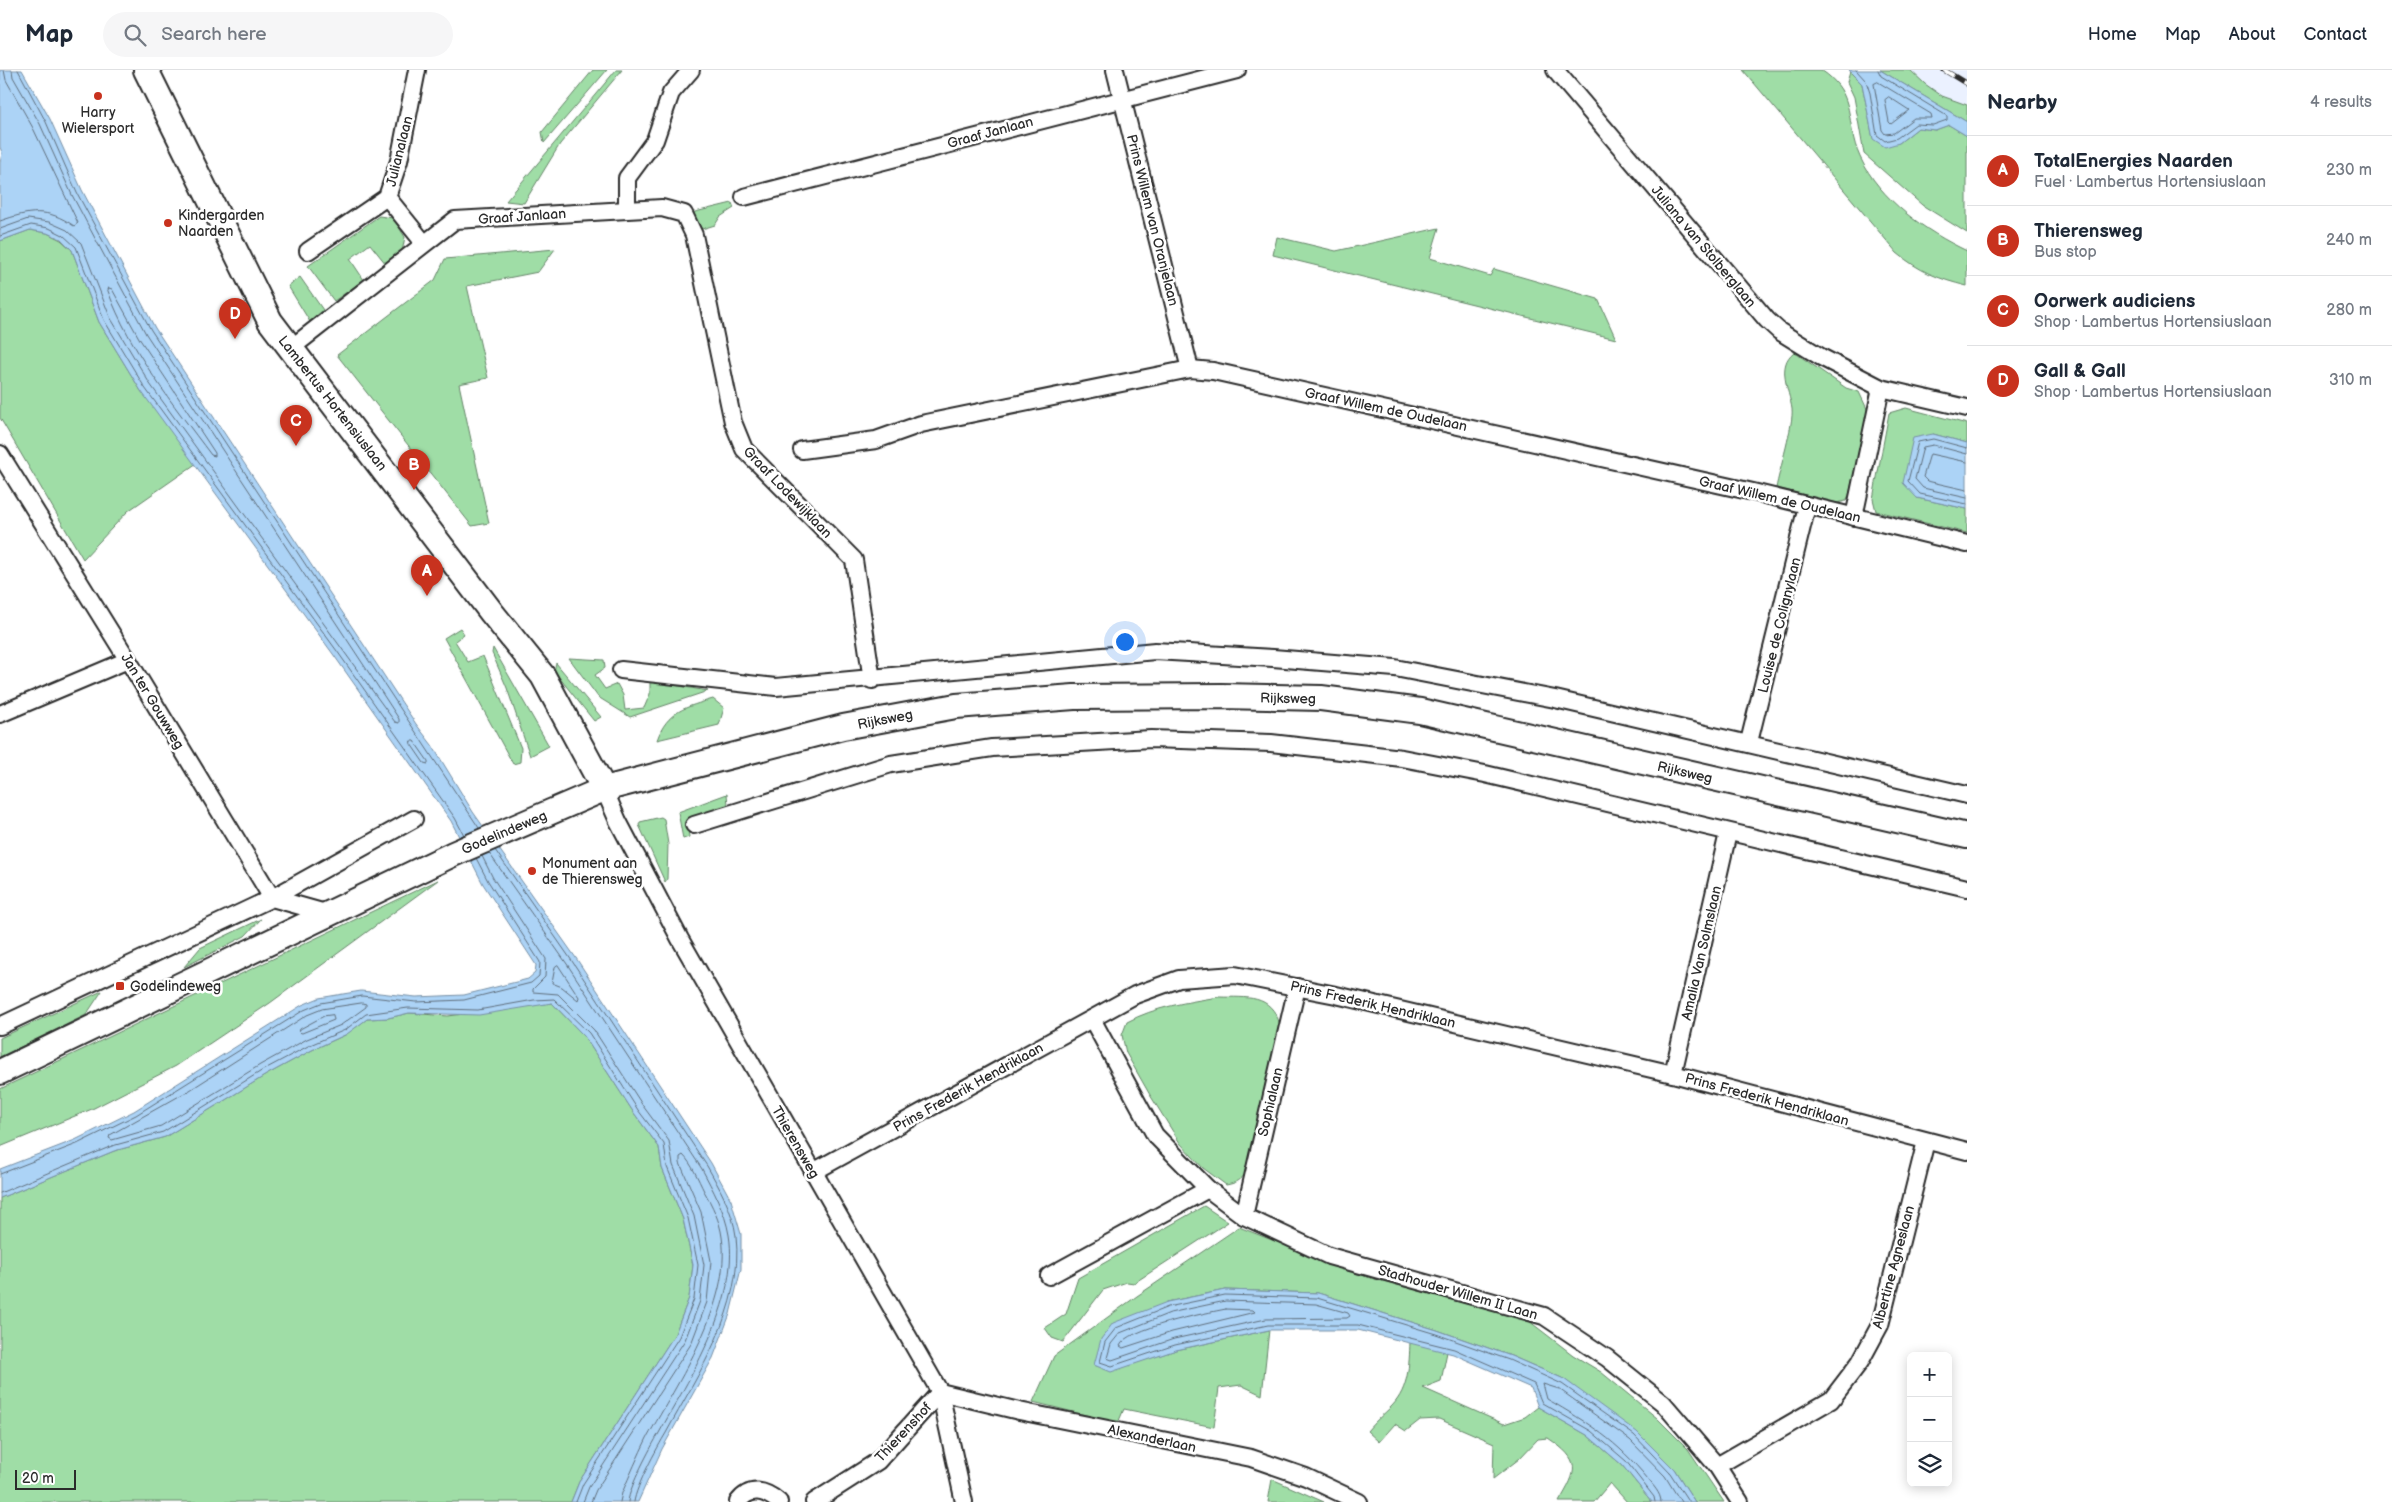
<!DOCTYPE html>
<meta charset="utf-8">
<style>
body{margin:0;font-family:"Balsamiq Sans",sans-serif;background:#f6f6f7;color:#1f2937}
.controls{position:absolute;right:15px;bottom:15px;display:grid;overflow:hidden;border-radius:8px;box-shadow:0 2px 12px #0003}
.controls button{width:45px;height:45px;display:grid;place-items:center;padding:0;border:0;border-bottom:1px solid #e0e1e3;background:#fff;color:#1f2937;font:25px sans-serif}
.scale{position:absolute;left:15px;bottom:12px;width:61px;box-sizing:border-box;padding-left:5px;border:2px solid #2b2b2b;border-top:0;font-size:14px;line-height:18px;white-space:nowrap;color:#2b2b2b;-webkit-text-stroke:4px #fff;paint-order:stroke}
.you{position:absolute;left:1124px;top:571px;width:18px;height:18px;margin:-12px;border:4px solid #fff;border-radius:50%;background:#1a73e8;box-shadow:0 0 0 8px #1a73e833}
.badge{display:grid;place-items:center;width:32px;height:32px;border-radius:50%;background:#c8321e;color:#fff;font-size:16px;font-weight:700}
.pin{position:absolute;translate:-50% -41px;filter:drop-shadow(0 1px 2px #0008)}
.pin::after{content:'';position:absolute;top:26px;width:18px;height:15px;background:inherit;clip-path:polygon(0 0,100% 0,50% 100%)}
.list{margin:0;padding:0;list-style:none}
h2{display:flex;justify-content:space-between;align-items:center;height:65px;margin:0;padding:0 20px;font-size:21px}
h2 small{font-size:16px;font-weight:400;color:#747a83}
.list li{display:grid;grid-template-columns:32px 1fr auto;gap:15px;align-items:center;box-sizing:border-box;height:70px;padding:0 20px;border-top:1px solid #e0e1e3}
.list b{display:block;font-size:19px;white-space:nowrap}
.list p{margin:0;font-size:16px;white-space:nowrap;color:#747a83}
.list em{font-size:16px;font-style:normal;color:#747a83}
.icon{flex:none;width:28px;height:28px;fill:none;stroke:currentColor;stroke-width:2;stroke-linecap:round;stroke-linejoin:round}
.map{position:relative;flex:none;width:1967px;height:1432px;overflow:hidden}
header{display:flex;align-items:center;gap:30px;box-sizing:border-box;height:70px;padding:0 25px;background:#fff;border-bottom:1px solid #e0e1e3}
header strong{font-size:24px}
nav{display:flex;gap:28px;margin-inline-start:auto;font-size:18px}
.search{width:350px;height:45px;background:#f6f6f7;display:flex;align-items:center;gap:12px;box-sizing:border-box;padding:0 18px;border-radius:28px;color:#747a83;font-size:19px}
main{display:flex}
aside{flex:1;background:#fff}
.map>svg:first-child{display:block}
.built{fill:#ebf1ff}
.green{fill:#9fdda6;stroke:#658468}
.water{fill:#acd3f6;stroke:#7890a5}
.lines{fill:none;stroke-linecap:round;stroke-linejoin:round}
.shore{stroke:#5f6e7c;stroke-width:1}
.street-casing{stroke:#2b2b2b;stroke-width:20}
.secondary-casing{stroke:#2b2b2b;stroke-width:28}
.street{stroke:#fff;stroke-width:16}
.secondary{stroke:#fff;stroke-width:24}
.rail-casing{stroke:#2b2b2b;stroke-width:5.5}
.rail{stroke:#fff;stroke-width:4;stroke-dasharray:11;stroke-linecap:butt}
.poi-dot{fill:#c8321e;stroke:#fff;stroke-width:2}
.labels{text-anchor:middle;stroke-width:5;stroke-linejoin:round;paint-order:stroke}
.poi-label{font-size:14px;fill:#2b2b2b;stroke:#fff;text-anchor:start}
.street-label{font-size:14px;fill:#2b2b2b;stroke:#fff}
</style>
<header>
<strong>Map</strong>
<div class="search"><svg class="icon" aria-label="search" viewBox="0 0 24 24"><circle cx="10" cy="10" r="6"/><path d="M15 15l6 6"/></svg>Search here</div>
<nav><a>Home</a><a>Map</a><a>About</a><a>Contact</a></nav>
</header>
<main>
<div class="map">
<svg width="1967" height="1432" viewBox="0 0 1967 1432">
<rect width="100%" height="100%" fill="#fff"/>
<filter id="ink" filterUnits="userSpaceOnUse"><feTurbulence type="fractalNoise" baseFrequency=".02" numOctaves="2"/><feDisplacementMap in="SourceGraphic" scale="10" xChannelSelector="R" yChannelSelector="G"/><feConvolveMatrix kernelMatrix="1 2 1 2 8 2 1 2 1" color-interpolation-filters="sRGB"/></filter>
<g filter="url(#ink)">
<path class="built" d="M 1910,0 L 1967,0 L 1967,35 L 1942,26 L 1925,14 Z"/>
<g class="green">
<path d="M 593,0 L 607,0 L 544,73 L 542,62 Z"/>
<path d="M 616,0 L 622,0 L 560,74 L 524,133 L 506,131 Z"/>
<path d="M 1743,0 L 1821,0 C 1858,24 1844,52 1860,87 C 1880,130 1925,161 1967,181 L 1967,216 C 1938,209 1919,201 1897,183 Z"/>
<path d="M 1880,0 L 1910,0 L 1925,14 L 1942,26 L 1967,35 L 1967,52 Z"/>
<path d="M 1850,2 L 1862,14 L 1873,68 L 1899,73 L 1918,58 L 1935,60 L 1949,55 L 1967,66 L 1967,163 L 1922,135 L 1864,84 L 1854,27 L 1847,12 Z"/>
<path d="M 732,133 L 734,138 L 720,147 L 715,155 L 702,159 L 691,143 Z"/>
<path d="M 379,146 L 393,148 L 405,167 L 402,182 L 386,194 L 370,174 L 350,189 L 364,210 L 334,231 L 308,196 Z"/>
<path d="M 1439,158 L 1430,188 L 1490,206 L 1494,199 L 1598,229 L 1616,269 L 1273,185 L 1277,167 L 1336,181 Z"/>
<path d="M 30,160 L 47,163 L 61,170 L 72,180 L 99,252 L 141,321 L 196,383 L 197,393 L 128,441 L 83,489 L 0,348 L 0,171 Z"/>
<path d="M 555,179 L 538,202 L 467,216 L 488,308 L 459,314 L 489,453 L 472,456 L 337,285 L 435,210 L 445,189 Z"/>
<path d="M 300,207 L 323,240 L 310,252 L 288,216 Z"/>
<path d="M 1794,282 L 1846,318 L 1859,322 L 1868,341 L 1849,425 L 1846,431 L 1837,433 L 1776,418 C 1779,402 1794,353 1792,339 C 1789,319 1776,296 1794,282 Z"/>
<path d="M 1906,338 L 1967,354 L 1967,373 L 1933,364 L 1917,428 L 1967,439 L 1967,463 L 1876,441 L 1873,429 L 1889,343 Z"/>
<path d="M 460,558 L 464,564 L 455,571 L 468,592 L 483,586 L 521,678 L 520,692 L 513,694 L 444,568 Z"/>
<path d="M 493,578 L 549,676 L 530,686 L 507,618 L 492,583 Z"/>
<path d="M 569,588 L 604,590 L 605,598 L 595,605 L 605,619 L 617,614 L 623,625 L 625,640 L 644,638 L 650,624 L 650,611 L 708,621 L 630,647 L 598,627 Z"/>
<path d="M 556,593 L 601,647 L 594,651 L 554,601 Z"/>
<path d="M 713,629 L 724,638 L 719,655 L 657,670 C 667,641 686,637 713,629 Z"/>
<path d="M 727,724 L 728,735 L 687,752 L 689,767 L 683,769 L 678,742 Z"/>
<path d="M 661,747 L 664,749 L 668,774 L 667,809 L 665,812 L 639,755 L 640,752 Z"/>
<path d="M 438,810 L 270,933 L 176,996 L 92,1039 L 0,1077 L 0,1019 Z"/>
<path d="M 261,849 L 245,866 L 184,897 L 200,878 Z"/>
<path d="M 102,921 L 86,945 L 0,987 L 0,968 Z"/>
<path d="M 1219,927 C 1247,928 1271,923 1280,955 L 1253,1087 C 1246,1103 1244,1112 1226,1115 L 1203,1098 L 1180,1073 L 1150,1025 L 1126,983 L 1122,965 L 1127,952 C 1155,937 1187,932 1219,927 Z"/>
<path d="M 552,933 L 584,966 L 634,1043 L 659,1077 L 662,1098 L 683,1149 L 693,1195 L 689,1228 L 675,1264 L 579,1412 L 571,1432 L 0,1432 L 0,1128 L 114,1081 L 165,1067 L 266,1005 L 312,980 L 345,965 L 367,949 L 388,948 L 409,943 L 448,946 Z"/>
<path d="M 1204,1136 L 1228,1152 L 1134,1213 L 1127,1212 L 1103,1220 L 1063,1272 L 1052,1268 L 1045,1258 L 1066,1244 L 1078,1208 Z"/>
<path d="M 1239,1157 L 1358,1204 L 1529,1251 L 1573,1285 L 1601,1302 L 1657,1348 L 1688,1379 L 1724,1432 L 1695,1432 L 1674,1399 L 1564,1309 L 1511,1286 L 1437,1260 L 1318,1223 L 1225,1220 L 1167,1232 L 1094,1295 L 1111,1301 L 1176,1280 L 1269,1260 L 1262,1325 L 1241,1315 L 1219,1318 L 1214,1357 L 1124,1339 L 1118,1353 L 1033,1332 L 1054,1286 L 1137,1226 Z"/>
<path d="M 1410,1272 L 1447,1282 L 1441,1311 L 1423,1318 L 1504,1354 L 1525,1347 L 1538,1337 L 1587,1365 L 1622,1395 L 1652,1432 L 1627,1432 L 1610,1413 L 1594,1432 L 1559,1432 C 1578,1400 1582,1391 1548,1368 L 1538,1369 L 1519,1389 L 1493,1409 L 1494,1373 L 1439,1349 L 1420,1350 L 1406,1361 L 1395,1354 L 1379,1372 L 1367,1361 C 1375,1351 1383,1345 1392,1336 C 1409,1318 1409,1295 1410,1272 Z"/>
<path d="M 1272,1409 L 1324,1432 L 1268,1432 Z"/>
</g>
<g class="water">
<path d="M 0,0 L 22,0 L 50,49 L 82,120 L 155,258 L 416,654 L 432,675 L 473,742 L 576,888 L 711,1093 L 731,1130 L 741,1164 L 741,1199 L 730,1244 L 713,1288 L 662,1379 L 638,1432 L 571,1432 L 579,1412 L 675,1264 L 689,1228 L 693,1195 L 683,1149 L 662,1098 L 659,1077 L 634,1043 L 584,966 L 552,933 L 479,945 L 409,943 L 388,948 L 367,949 L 347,964 L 312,980 L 266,1005 L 165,1067 L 114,1081 L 0,1128 L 0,1099 L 75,1070 L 134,1041 L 302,935 L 319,928 L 361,921 L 416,927 L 464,925 L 528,909 L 535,903 L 536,895 L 483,814 L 451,751 L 333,584 L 141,321 L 99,252 L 72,180 L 61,169 L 47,163 L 30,160 L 0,171 L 0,93 L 2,83 L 0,77 Z"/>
<path d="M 1849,0 L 1880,0 L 1967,52 L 1967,66 L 1949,55 L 1935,60 L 1918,58 L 1899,73 L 1885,77 L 1873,69 L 1862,14 Z"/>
<path d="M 1933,364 L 1967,373 L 1967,439 L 1917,428 L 1903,413 L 1913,368 Z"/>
<path d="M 1225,1220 L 1318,1223 L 1437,1260 L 1511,1286 L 1564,1309 L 1637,1362 L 1674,1399 L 1695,1432 L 1652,1432 L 1622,1395 L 1587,1365 L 1538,1337 L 1531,1318 L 1453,1284 L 1358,1260 L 1269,1260 L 1176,1280 L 1111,1302 L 1094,1295 L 1101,1269 L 1113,1253 L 1167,1232 Z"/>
</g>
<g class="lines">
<g class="shore">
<path d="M 18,0 L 46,52 L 77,123 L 151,260 L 479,758"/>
<path d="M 1856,0 L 1866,11 L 1870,23 L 1877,65 L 1885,71 L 1897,68 L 1916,54 L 1933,55 L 1947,50 L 1947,46 L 1881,6 L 1878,0"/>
<path d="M 1878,12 L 1931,44 L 1932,48 L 1914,48 L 1894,63 L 1885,64 L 1882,60 L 1874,14 Z"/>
<path d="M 1889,27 L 1909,40 L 1891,54 L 1889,52 L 1885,30 Z"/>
<path d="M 0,151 C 29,141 47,137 74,156 L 78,153 L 33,58 L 6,10 L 4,0"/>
<path d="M 0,159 L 28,149 L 49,152 L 67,160 L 81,173 L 110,247 L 150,314 L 395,652 L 399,653 L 399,649 L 367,600 L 146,264 L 72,125 L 40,54 L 13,7 L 12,0"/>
<path d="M 0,166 L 31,155 L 49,158 L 63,165 L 76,177 L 104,250 L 145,318 L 337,581 L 455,748 L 464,765"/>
<path d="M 109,218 L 112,219 L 139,268 L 215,383 L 215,386 L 211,385 C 173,334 130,281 108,221 Z"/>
<path d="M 1967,378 L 1933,369 L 1918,372 L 1908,411 L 1920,424 L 1967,434"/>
<path d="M 1967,384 L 1933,375 L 1923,377 L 1915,409 L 1923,418 L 1967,428"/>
<path d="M 1967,392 L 1930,384 L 1923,407 L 1927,411 L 1967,420"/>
<path d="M 411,671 L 414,671 L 428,691 L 428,694 L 424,693 L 411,674 Z"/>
<path d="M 495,780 L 572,891 L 707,1096 C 719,1117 733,1141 736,1166 C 744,1237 698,1304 666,1363 C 657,1378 636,1416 634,1432"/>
<path d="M 489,783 L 567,894 L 702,1099 C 713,1120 725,1141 729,1165 C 740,1230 689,1309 659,1363 C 651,1377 629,1417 628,1432"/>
<path d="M 482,786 L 493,808 L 546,889 L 545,907 L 533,919 L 533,922 L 558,924 L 594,960 L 643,1036 L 669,1071 L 673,1095 L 694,1146 L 704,1195 L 700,1231 L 685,1270 L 589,1417 L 583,1432"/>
<path d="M 558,895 L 579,927 L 578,930 L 562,917 L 552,913 L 555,897 Z"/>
<path d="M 362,933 L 366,934 L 366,937 L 341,955 L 307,969 L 260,995 L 161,1056 L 112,1070 L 109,1068 L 110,1065 L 190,1020 L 307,945 L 322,939 Z"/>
<path d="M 333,945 L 334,950 L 302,963 L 299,962 L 300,959 L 324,946 Z"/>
<path d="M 0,1104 L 77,1074 L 136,1045 L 304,940 L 321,933 L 362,926 L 416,932 L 464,930 L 531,913 L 539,906 L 540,892 L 488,811 L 476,788"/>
<path d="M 0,1123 L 112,1076 L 163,1062 L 263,1000 L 310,975 L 345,960 L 366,944 L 408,938 L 478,940 L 534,930 L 554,929 L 589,963 L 638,1040 L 664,1074 L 667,1097 L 688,1148 L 698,1195 L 694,1229 L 679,1267 L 583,1414 L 576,1432"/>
<path d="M 1226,1231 L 1316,1234 L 1348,1243 L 1350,1246 L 1347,1248 L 1266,1249 L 1174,1269 L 1112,1290 L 1107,1288 L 1111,1274 L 1120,1263 L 1170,1243 Z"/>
<path d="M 1226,1239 L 1253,1240 L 1255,1242 L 1172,1262 L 1123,1278 L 1120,1276 C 1127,1258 1206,1243 1226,1239 Z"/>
<path d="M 591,1432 L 596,1420 L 691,1274 L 707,1232 L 711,1191 L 701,1142 L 680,1093 L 680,1087 L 683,1085 C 692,1094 698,1109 704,1121 C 712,1135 720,1151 722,1167 C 732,1233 678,1312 647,1368 C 638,1386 630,1405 622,1423 L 620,1432"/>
<path d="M 1655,1432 L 1654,1427 L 1626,1391 L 1591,1361 L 1542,1333 L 1534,1314 L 1454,1279 L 1358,1255 L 1268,1255 L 1175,1275 L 1112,1296 L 1100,1292 L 1105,1272 L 1116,1258 L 1168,1237 L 1225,1225 L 1317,1228 L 1436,1264 L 1509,1290 L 1562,1314 L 1634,1365 L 1670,1403 L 1689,1432"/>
<path d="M 1661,1432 C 1661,1423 1653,1416 1648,1409 C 1616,1370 1590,1354 1547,1329 L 1543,1314 L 1559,1319 L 1630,1370 L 1665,1406 L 1681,1432"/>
</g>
<g class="street-casing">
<g id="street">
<path d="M 1115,0 L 1190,299"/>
<path d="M 1555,0 L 1767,250 L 1779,261 L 1821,287 L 1881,318 L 1967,338"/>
<path d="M 387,127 L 424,173"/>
<path d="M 744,127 L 1237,0"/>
<path d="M 627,139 L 627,108 L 655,70 L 671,23 L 691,0"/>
<path d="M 308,181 L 387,127 L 399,91 L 417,0"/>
<path d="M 290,279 L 455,150 L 662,138 L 684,144 L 694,165 L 733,352 L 744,379 L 854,490 L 872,610"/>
<path d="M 802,380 L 876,370 L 921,354 L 1190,299 L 1213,301 L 1753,422 L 1967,474"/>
<path d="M 0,384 L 128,590 L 272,828 L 329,844"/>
<path d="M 1854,447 L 1881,318"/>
<path d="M 621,600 L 776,617 L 1155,581 L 1273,588 L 1395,598 L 1555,629 L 1967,725"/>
<path d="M 0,644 L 128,590"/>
<path d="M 1749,672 L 1807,436"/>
<path d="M 604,719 L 618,751 L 680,869 L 940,1322 L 964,1432"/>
<path d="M 694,755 L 891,694 L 992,678 L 1151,669 L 1271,673 L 1402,688 L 1485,704 L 1967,818"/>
<path d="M 1092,949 L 1155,1065 L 1208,1119 L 1244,1146 L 1329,1186 L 1544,1246 L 1607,1288 L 1663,1333 L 1717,1396 L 1740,1432"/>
<path d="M 0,956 L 272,828 L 414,749"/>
<path d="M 1673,1004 L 1728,763"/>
<path d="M 813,1102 L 1135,925 L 1179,909 L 1235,905 L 1336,925 L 1673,1004 L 1967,1081"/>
<path d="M 1244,1146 L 1297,917"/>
<path d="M 1049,1206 L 1208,1119"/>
<path d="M 940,1322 L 1019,1341 L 1251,1388 L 1306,1407 L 1359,1432"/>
<path d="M 1717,1396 L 1831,1330 L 1860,1292 L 1880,1255 L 1926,1071"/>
<path d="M 738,1432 C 750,1416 765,1420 779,1432"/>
<path d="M 814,1432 L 878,1391 L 940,1322"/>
</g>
</g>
<g class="secondary-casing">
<g id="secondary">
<path d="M 146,0 L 270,251 L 492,543 L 543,606 L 604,719"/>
<path d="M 0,1002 L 453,784 L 604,719 L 843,657 L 956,636 L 1074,627 L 1221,626 L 1321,628 L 1420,641 L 1967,766"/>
</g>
</g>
<use href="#street" class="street"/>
<use href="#secondary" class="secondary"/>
<g class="rail-casing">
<path id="rail" d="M 1944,0 L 1967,14"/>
</g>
<use href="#rail" class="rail"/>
</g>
</g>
<g class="poi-dot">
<circle cx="98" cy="26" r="5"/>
<circle cx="168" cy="153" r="5"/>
<circle cx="532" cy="801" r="5"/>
<rect x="115" y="911" width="10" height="10" rx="2.5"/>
</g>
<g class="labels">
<g class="poi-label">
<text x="98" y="47" text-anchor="middle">Harry<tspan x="98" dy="16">Wielersport</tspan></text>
<text x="178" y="150">Kindergarden<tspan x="178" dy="16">Naarden</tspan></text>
<text x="542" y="798">Monument aan<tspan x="542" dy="16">de Thierensweg</tspan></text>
<text x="130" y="921">Godelindeweg</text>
</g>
<g class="street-label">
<text transform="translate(990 62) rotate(-15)" y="5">Graaf Janlaan</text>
<text transform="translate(399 81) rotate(-76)" y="5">Julianalaan</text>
<text transform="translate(522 146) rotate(-4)" y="5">Graaf Janlaan</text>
<text transform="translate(1153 150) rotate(76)" y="5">Prins Willem van Oranjelaan</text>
<text transform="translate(1704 176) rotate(50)" y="5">Juliana van Stolberglaan</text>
<text transform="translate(333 333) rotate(52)" y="5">Lambertus Hortensiuslaan</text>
<text transform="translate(1386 339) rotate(12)" y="5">Graaf Willem de Oudelaan</text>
<text transform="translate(788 422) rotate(46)" y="5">Graaf Lodewijklaan</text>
<text transform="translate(1780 429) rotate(13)" y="5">Graaf Willem de Oudelaan</text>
<text transform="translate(1779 555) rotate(-76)" y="5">Louise de Colignylaan</text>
<text transform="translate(1288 628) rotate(1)" y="5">Rijksweg</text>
<text transform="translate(153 631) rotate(59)" y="5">Jan ter Gouwweg</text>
<text transform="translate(885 649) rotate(-11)" y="5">Rijksweg</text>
<text transform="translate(1685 702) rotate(13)" y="5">Rijksweg</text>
<text transform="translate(504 762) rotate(-23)" y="5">Godelindeweg</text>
<text transform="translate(1701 883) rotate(-77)" y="5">Amalia Van Solmslaan</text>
<text transform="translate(1373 934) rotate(13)" y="5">Prins Frederik Hendriklaan</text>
<text transform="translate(968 1017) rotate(-29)" y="5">Prins Frederik Hendriklaan</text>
<text transform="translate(1767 1029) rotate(15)" y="5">Prins Frederik Hendriklaan</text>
<text transform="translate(1270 1032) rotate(-77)" y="5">Sophialaan</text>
<text transform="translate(796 1072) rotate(60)" y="5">Thierensweg</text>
<text transform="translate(1893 1197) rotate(-75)" y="5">Albertine Agneslaan</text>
<text transform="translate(1458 1222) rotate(16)" y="5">Stadhouder Willem II Laan</text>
<text transform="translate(903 1362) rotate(-47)" y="5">Thierenshof</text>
<text transform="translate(1152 1368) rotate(12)" y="5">Alexanderlaan</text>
</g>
</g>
</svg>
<div class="controls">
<button>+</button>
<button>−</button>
<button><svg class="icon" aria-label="layers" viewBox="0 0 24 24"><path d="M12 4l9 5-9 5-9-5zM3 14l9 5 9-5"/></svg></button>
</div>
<div class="scale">20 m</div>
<div class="you"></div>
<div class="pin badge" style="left:427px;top:526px">A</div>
<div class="pin badge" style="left:414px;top:420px">B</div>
<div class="pin badge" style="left:296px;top:376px">C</div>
<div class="pin badge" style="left:235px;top:269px">D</div>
</div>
<aside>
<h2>Nearby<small>4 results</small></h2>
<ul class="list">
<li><span class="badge">A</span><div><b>TotalEnergies Naarden</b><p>Fuel · Lambertus Hortensiuslaan</p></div><em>230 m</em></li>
<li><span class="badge">B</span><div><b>Thierensweg</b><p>Bus stop</p></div><em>240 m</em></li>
<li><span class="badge">C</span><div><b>Oorwerk audiciens</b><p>Shop · Lambertus Hortensiuslaan</p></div><em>280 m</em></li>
<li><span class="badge">D</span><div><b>Gall &amp; Gall</b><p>Shop · Lambertus Hortensiuslaan</p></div><em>310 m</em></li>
</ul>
</aside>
</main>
